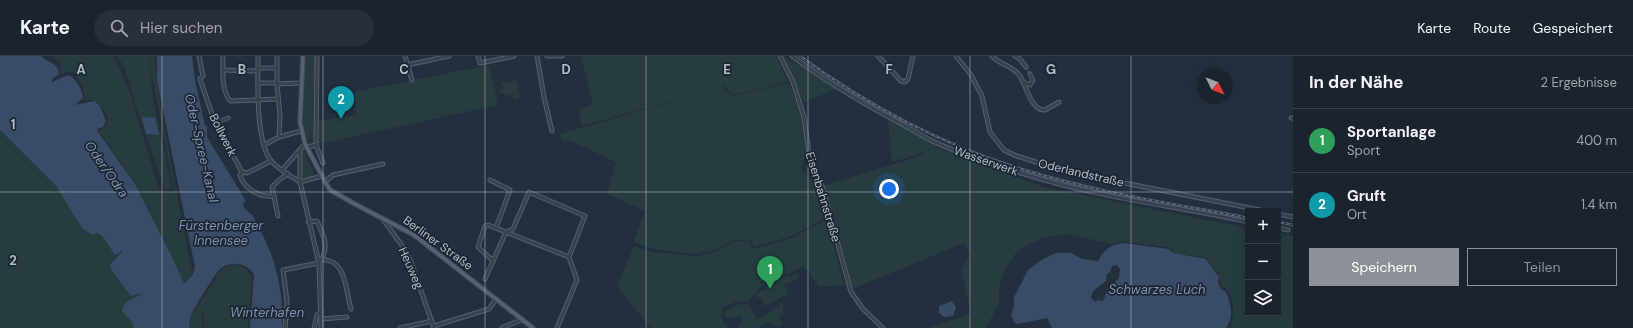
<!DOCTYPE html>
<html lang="de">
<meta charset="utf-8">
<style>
body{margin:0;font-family:"DM Sans",sans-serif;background:#282f3a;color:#f1f3f6}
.controls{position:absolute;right:12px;bottom:12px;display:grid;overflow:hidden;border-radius:0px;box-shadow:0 4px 16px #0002}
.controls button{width:36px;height:36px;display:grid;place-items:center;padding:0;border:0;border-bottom:1px solid #39404a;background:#1b232e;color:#f1f3f6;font:20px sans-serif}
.compass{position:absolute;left:1197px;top:12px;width:36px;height:36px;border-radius:50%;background:#1b232e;box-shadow:0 4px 16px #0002;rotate:133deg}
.you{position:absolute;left:889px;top:133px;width:14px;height:14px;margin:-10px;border:3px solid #fff;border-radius:50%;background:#1a73e8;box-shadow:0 0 0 6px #1a73e833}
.badge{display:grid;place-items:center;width:26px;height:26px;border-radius:50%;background:#8c9099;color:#fff;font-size:13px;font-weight:700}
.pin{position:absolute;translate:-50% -33px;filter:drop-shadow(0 1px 2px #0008)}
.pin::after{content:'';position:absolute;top:21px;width:14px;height:12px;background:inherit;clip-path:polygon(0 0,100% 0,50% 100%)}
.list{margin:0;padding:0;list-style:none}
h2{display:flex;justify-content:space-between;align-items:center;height:52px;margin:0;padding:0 16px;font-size:17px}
h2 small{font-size:13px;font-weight:400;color:#a0a4aa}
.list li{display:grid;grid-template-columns:26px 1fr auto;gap:12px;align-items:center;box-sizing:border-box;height:64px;padding:0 16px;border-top:1px solid #39404a}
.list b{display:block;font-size:15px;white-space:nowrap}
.list p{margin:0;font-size:13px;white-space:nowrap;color:#a0a4aa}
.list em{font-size:13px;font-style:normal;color:#a0a4aa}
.actions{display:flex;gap:8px;padding:12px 16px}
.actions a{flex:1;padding:9px 0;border:1px solid #8c9099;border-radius:0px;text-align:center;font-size:14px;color:#8c9099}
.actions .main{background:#8c9099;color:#fff}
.icon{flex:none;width:22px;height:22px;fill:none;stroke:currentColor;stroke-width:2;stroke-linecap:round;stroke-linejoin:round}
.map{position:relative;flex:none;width:1293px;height:272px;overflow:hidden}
header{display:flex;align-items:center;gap:24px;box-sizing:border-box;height:56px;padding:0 20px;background:#1b232e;border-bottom:1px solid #39404a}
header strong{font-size:19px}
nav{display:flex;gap:22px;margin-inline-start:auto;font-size:14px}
.search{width:280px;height:36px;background:#282f3a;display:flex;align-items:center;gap:10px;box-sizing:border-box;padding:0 14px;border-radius:22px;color:#a0a4aa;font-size:15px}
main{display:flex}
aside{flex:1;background:#1b232e}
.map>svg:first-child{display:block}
.green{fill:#263c3f}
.water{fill:#394c67;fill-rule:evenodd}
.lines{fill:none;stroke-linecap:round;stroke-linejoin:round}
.minor-tunnel{stroke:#3a4453;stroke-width:3;stroke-dasharray:3 1.5;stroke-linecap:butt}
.minor-casing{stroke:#565f6c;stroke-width:5}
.major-casing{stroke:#414a57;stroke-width:5.5}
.minor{stroke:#38414e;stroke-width:3}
.major{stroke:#56606e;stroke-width:3.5}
.rail-casing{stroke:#5a6575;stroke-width:2.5}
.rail{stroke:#1d2633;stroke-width:1;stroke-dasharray:3;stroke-linecap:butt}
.grid{fill:none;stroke:#b4bcc9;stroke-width:1;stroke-opacity:0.55}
.labels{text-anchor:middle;stroke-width:3.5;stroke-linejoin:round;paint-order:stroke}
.street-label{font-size:12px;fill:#b4bcc9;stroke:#1d2633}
.water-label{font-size:13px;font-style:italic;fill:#7c92b1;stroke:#1d2633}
.grid-label{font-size:13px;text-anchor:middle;font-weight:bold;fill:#b4bcc9;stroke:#1d2633;stroke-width:3.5;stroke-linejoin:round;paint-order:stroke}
</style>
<header>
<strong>Karte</strong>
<div class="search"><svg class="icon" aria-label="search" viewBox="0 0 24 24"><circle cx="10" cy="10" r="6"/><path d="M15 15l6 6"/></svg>Hier suchen</div>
<nav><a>Karte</a><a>Route</a><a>Gespeichert</a></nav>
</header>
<main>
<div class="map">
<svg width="1293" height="272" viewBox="0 0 1293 272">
<rect width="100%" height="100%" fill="#242f3e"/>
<g class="green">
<path d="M 53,0 L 114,0 L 131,40 L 160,137 L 174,134 L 151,14 L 151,0 L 155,0 L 155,12 L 161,52 L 192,217 L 185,230 L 181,229 L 146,150 L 123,109 L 99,76 C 115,65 105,53 93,44 L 84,44 C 85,32 81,26 73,16 L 66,16 L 60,20 L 61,9 Z"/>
<path d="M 116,0 L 150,0 L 152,37 L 172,131 L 165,134 L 134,45 L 125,11 Z"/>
<path d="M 305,0 L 315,0 L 314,81 L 309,82 L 309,88 L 305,76 L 303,65 Z"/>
<path d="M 585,0 L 776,0 L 788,26 L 733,39 L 724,30 L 722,31 L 732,40 L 789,27 L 801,58 L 806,97 L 801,113 L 819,132 L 825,129 L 917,101 L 934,91 L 1047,132 L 1248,172 L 1248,257 L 1278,257 L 1278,177 L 1293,180 L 1293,272 L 1231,272 C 1233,259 1237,237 1222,231 L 1219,219 L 1207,202 L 1173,197 L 1169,191 L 1123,186 L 1111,188 L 1068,178 L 1042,182 L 1018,194 L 1005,213 L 999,231 L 999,247 L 986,272 L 929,272 L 971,257 L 961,213 L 970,200 L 964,187 L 852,233 L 833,158 L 792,180 L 754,191 L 751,184 L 735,184 L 716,194 L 697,198 L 658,194 L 634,186 L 645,155 L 607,138 L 616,106 L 569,84 L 562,85 L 560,78 L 722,31 L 582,70 L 579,54 L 593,48 L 581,1 Z"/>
<path d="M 783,0 L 813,17 L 837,33 L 804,46 Z"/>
<path d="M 489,9 L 498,49 L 319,88 L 318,65 L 356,59 L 354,36 Z"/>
<path d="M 517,24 L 520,42 L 514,43 L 513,38 L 505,40 L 503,37 L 500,37 L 499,34 L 503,33 L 501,26 L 507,25 L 508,27 Z"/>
<path d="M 888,63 L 937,90 L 916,99 L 892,106 Z"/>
<path d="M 0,74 L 56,130 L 82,172 L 102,180 L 115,199 L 124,193 L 110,209 L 112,215 L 134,240 L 142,237 L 122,255 L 132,266 L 134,272 L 0,272 Z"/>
<path d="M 302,94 L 303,94 L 314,116 L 311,121 L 307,122 L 302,120 Z"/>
<path d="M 827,163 L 844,229 L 819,231 L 804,210 L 759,232 L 748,245 L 736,245 L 722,253 L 721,262 L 728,272 L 651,272 L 617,230 L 634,190 L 651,196 L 699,200 L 717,195 L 736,185 L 750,185 L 752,193 L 792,182 Z"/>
<path d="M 234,208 C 243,210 247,213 252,221 L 248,272 L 204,272 L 203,255 L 202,261 L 203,272 L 191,272 L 190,262 L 220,215 L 225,211 Z"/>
<path d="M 798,217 L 800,221 L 784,229 L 789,238 L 765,250 L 760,241 L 756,242 L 755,238 L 765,233 L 764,231 L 788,219 L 789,221 Z"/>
<path d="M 778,247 L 782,247 L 784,256 L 779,261 L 783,267 L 780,271 L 773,270 L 768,265 L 757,272 L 737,272 L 743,266 L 741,260 L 725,262 L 726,255 L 740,248 L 749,249 L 757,263 L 780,251 Z"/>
</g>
<g class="water">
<path d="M 0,0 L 41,0 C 48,8 58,5 59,18 L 52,23 L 52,26 L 68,19 C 76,22 83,34 83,42 L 75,49 L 94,45 L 100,50 L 106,65 L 103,71 L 97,73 L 98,76 L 135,128 L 172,201 L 184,228 L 193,218 L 195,211 L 157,24 L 157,0 L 192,0 L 195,24 L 205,70 L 207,70 L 207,81 L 246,145 L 243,147 C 244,154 247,154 252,159 C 256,164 259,172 262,178 C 277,206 284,241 282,272 L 250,272 L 254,219 C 248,206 229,204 219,214 C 214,220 191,256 190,263 C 189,266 190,269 190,272 L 134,272 L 132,266 L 122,255 C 122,245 136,243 142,237 L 131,240 L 112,215 L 110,209 L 124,193 L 115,199 L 102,180 L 97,177 L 92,179 L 82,172 L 56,130 L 0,74 Z"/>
<path d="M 142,61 L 155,62 L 159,79 L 146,78 Z"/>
<path d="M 1123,187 L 1169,193 L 1173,197 L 1206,203 L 1219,221 L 1218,227 L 1221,233 L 1226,236 C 1231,248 1234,261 1226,272 L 1052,272 L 1047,262 L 1017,268 L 1014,266 L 1011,259 L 1014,250 L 1014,241 L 1028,214 L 1043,203 L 1056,197 L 1071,197 L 1082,203 L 1098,205 C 1105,193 1110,189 1123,187 ZM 1117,209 L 1120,213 L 1119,222 L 1108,233 L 1103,245 L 1098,244 L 1095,246 L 1091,242 L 1093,235 L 1106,225 L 1107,218 L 1110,216 L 1112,210 Z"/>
<path d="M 952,245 L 956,252 L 953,260 L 944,261 L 939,257 L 939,250 Z"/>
</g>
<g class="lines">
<path class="minor-tunnel" d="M 1026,11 L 1030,18"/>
<g class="minor-casing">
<g id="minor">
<path d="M 199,0 L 203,20 L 200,23 L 214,64 L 242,116 L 240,119 C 244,133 260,142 274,140"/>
<path d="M 223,0 C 223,14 221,33 230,45 L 278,43"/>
<path d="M 258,0 C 258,25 255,87 272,106 C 280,114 290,120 300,126 L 322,120"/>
<path d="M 277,0 L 277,28 L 301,27"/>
<path d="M 405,0 L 412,24"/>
<path d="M 478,0 L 480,7 L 514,0"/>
<path d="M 537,0 L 544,41 L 552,75"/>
<path d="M 547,0 L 562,0"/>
<path d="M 780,0 L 793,26 L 804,61 L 810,105 L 822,130 L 851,236 L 863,253 L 883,272"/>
<path d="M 792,0 C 827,26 864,48 902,68 C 914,75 925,82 937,87 C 967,101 1000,111 1031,120 C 1102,142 1176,150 1248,166"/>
<path d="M 878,0 L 901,25 L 905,26 L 908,23 L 913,0"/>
<path d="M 956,0 L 971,19 L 982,40 L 990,76 L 1004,94 L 1014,99 L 1064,115 L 1265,155"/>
<path d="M 992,0 C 1000,9 1014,10 1020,20 C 1026,29 1031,55 1045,54 L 1059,46"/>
<path d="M 1015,0 L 1020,3 L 1026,11"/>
<path d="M 407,9 L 449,0"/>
<path d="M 258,12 L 276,12"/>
<path d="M 223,14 L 258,15"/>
<path d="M 1023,26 L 1030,29 L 1033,24 L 1030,18"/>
<path d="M 258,27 L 276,27"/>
<path d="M 277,28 L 280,60 L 279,81"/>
<path d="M 1291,62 L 1293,62"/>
<path d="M 215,67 L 228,62"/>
<path d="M 264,89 L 279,81 L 301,75"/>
<path d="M 316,89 L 323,107"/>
<path d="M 307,91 L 316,89 L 317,0"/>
<path d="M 300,95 L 300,126 L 319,207 L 321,272"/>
<path d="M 282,114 L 305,88"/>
<path d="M 242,116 L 247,117 L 271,105"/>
<path d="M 490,124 L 510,134 L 496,172"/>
<path d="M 325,126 L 333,119 L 383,108"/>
<path d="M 1278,158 L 1293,161"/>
<path d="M 278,160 L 272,131 L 280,123 L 288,118"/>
<path d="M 382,162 L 403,191 L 411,206 L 434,272"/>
<path d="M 308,166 L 317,165 C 323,179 329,188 322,203"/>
<path d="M 1278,172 L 1288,174"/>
<path d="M 318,204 C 347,200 345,233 351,253"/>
<path d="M 485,223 L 506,176 L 513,173 L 529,136 L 585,160 L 569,201 L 488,169 L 485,170 L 478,191 L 493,205"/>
<path d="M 321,263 L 347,261"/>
<path d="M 434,270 L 489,253 L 496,243"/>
<path d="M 285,272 L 287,246 L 283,214 L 319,207"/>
<path d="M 314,272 L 317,259 L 321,255"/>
<path d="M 400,272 L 432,265"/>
<path d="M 502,272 C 508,268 515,268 522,263"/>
<path d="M 557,272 L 577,224 L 569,201"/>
</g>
</g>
<g class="major-casing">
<path id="major" d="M 303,0 L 300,66 L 305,88 L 322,120 L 330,134 L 353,147 L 414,179 L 533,272"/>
</g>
<use href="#minor" class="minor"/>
<use href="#major" class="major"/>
<g class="rail-casing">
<g id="rail">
<path d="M 800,0 C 870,51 948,92 1032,116 C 1102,137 1176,148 1248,162"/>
<path d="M 1278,166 L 1293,169"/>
</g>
</g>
<use href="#rail" class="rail"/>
</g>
<path class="grid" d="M 162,0 L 162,272M 323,0 L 323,272M 485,0 L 485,272M 646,0 L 646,272M 808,0 L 808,272M 970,0 L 970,272M 1131,0 L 1131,272M 0,136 L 1293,136"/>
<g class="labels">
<g class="street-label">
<text transform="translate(223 79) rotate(63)" y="4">Bollwerk</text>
<text transform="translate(986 105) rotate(19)" y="4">Wasserwerk</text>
<text transform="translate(1081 117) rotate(13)" y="4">Oderlandstraße</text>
<text transform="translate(823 141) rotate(73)" y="4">Eisenbahnstraße</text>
<text transform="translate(438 187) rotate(36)" y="4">Berliner Straße</text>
<text transform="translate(411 212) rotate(66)" y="4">Heuweg</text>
</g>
<g class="water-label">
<text transform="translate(202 92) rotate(77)" y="5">Oder-Spree-Kanal</text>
<text transform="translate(107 113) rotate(55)" y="5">Oder/Odra</text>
<text x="221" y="174">Fürstenberger<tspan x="221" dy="15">Innensee</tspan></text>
<text x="1157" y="238">Schwarzes Luch</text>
<text x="267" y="261">Winterhafen</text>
</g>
</g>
<g class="grid-label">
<text x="81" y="18">A</text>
<text x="242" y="18">B</text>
<text x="404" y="18">C</text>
<text x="566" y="18">D</text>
<text x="727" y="18">E</text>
<text x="889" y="18">F</text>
<text x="1051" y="18">G</text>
<text x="13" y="73">1</text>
<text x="13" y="209">2</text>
</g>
</svg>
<div class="controls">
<button>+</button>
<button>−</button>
<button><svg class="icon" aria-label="layers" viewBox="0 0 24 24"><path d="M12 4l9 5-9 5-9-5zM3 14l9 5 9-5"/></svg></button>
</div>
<svg class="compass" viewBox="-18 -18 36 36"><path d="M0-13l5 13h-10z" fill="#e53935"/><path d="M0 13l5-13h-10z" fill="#a0a4aa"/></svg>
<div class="you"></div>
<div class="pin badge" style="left:770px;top:233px;background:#2e9e5b">1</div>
<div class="pin badge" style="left:341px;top:63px;background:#0f9aa8">2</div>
</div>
<aside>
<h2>In der Nähe<small>2 Ergebnisse</small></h2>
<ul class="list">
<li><span class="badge" style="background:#2e9e5b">1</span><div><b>Sportanlage</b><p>Sport</p></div><em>400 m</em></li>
<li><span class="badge" style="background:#0f9aa8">2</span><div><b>Gruft</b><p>Ort</p></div><em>1.4 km</em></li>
</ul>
<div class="actions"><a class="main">Speichern</a><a>Teilen</a></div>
</aside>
</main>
